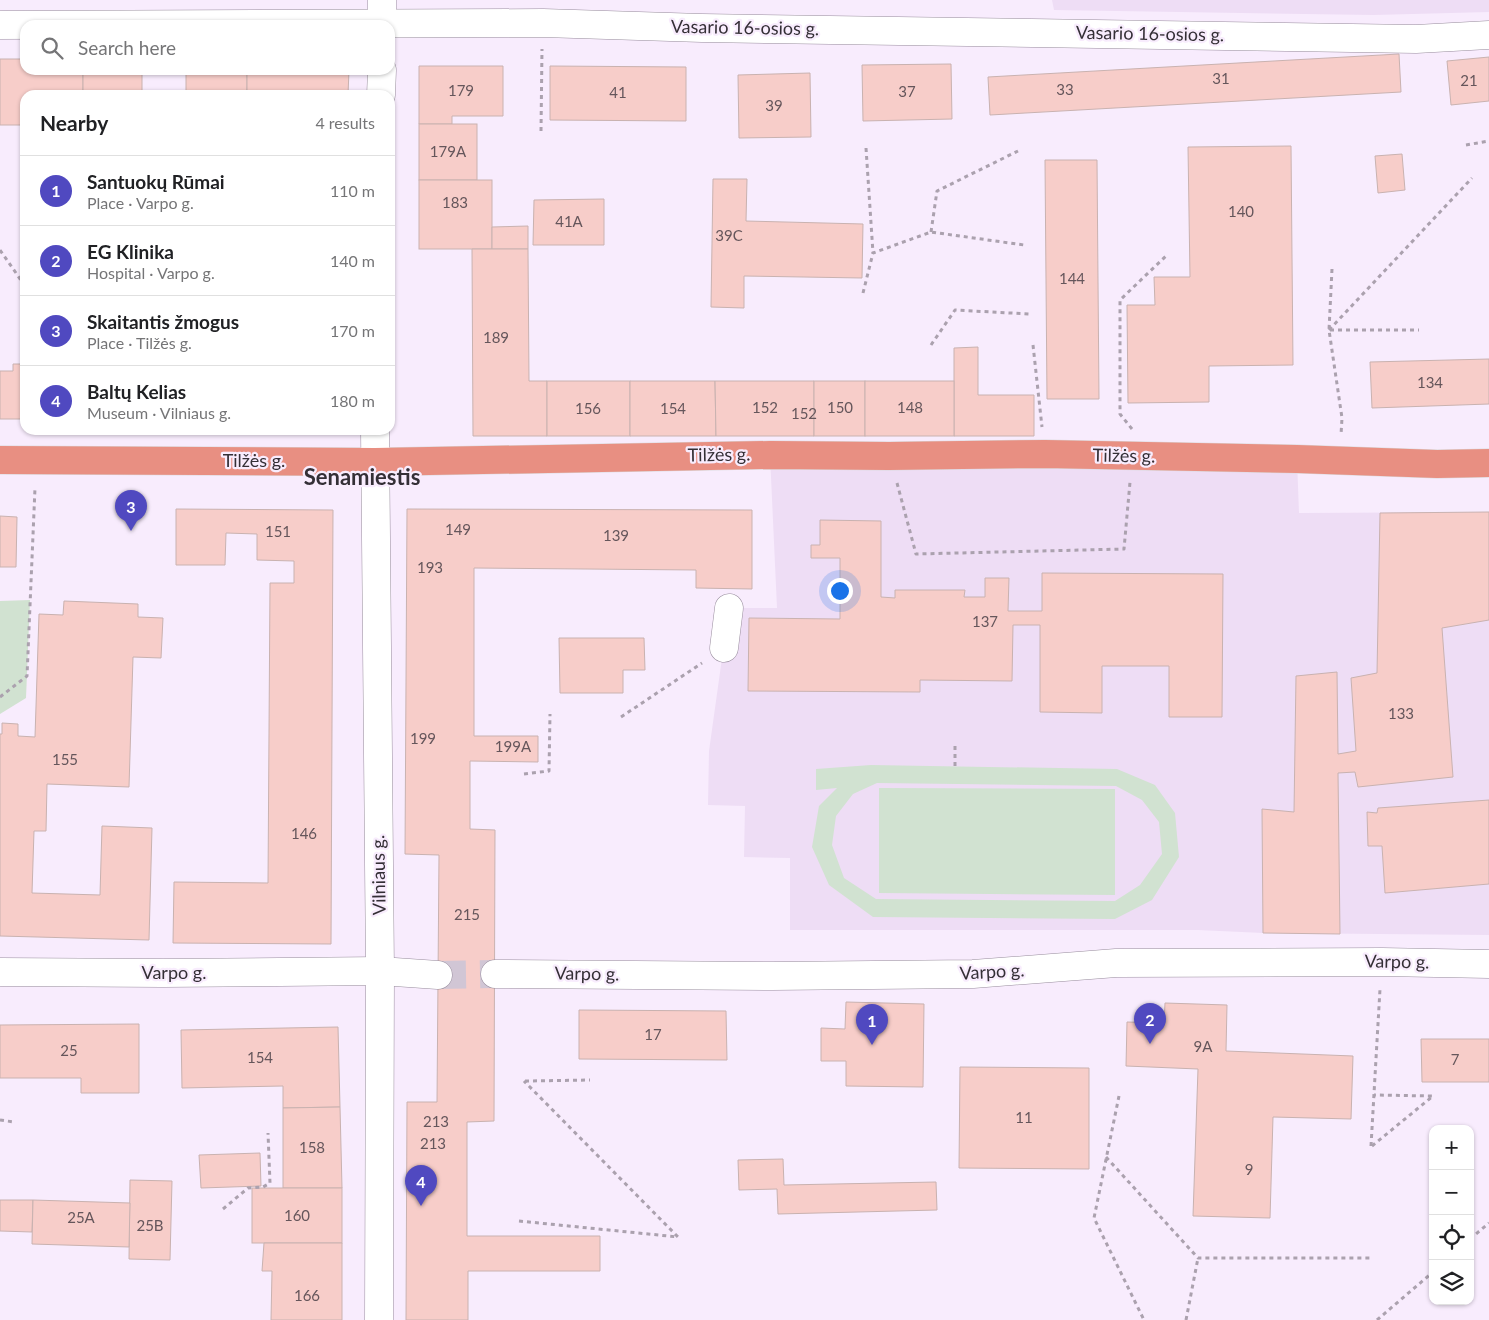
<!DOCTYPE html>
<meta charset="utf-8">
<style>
body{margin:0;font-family:Lato,sans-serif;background:#f2f2f2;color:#202124}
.controls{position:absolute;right:15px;bottom:15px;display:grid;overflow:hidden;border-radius:10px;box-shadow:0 1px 4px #0004}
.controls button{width:45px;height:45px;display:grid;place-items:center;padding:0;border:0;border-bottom:1px solid #e0e0e0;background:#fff;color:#202124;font:25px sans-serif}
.you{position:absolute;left:839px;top:590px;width:18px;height:18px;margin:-12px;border:4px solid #fff;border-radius:50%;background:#1a73e8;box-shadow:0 0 0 8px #1a73e833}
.badge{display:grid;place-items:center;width:32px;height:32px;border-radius:50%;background:#5049c0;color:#fff;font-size:16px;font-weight:700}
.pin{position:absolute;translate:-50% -41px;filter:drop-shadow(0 1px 2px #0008)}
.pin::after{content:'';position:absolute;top:26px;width:18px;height:15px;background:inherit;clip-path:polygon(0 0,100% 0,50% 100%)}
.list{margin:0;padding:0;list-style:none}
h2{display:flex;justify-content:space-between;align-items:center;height:65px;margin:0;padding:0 20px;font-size:21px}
h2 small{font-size:16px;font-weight:400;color:#757577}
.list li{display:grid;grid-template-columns:32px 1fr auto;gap:15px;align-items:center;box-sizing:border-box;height:70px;padding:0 20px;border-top:1px solid #e0e0e0}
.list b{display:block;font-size:19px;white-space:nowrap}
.list p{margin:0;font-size:16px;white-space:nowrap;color:#757577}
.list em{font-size:16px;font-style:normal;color:#757577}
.icon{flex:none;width:28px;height:28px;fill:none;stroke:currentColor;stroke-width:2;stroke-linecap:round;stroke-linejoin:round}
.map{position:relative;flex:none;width:1489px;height:1320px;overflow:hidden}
.search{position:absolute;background:#fff;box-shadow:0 1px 4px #0004;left:20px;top:20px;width:375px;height:55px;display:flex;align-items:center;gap:12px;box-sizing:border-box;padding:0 18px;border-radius:15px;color:#757577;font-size:19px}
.panel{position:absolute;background:#fff;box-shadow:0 1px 4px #0004;left:20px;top:90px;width:375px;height:345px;border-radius:15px}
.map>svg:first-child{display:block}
.built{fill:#eeddf5}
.green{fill:#d1e2d1;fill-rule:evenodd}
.building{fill:#f7cdc9;stroke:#c9b2b0}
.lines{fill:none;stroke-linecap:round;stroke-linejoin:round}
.minor-tunnel{stroke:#d1c6d5;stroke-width:28;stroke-dasharray:28 14;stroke-linecap:butt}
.minor-casing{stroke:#988d9d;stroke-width:29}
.highway-casing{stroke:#dadadb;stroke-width:29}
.path{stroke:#aba1ae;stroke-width:3;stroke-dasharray:4 4;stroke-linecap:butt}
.minor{stroke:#fff;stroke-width:28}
.highway{stroke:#e88f82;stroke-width:28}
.labels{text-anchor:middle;stroke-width:4.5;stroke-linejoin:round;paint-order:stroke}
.number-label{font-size:15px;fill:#65565b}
.street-label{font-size:18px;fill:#342f36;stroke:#f8ecfd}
.district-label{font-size:22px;font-weight:bold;fill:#342f36;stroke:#f8ecfd}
</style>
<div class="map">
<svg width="1489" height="1320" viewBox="0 0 1489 1320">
<rect width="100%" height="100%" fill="#f8ecfd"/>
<g class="built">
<path d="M 1052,0 L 1489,0 L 1489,12 L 1374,15 L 1054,10 Z"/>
<path d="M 770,455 L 1297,459 L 1299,513 L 1489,512 L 1489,935 L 1263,933 L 1198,930 L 790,930 L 790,858 L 744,857 L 745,806 L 708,805 L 709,751 L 729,608 L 777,608 Z"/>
</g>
<g class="green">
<path d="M 30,600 L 26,698 L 0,714 L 0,601 Z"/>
<path d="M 871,765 L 1117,769 L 1155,785 L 1175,813 L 1179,857 L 1152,900 L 1115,919 L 873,917 L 829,885 L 812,847 L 819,806 L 837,788 L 816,790 L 816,769 ZM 877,783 L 1116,786 L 1142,800 L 1159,822 L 1162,854 L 1140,885 L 1115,901 L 876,899 L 844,878 L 832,845 L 836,816 L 853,794 Z"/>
<path d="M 879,788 L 1115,789 L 1115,895 L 879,893 Z"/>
</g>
<g class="building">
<path d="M 1399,54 L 1401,92 L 990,115 L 988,77 Z"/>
<path d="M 1489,57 L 1489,101 L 1451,105 L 1447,61 Z"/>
<path d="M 0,59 L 25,59 L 25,70 L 83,70 L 83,95 L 25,95 L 25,125 L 0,125 Z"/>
<path d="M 951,64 L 952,119 L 863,121 L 862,65 Z"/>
<path d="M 419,66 L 503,66 L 503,116 L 452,116 L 452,124 L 419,124 Z"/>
<path d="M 550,66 L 686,67 L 686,121 L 550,120 Z"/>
<rect x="83" y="70" width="59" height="25"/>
<rect x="186" y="70" width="61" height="25"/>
<path d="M 247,70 L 349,70 L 348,95 L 247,95 Z"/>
<path d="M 810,73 L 811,137 L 739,138 L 738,75 Z"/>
<rect x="419" y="124" width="58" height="56"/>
<path d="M 1291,146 L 1293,365 L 1209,366 L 1209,402 L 1128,403 L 1127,305 L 1155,305 L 1154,277 L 1190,277 L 1188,147 Z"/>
<path d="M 1402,154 L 1405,190 L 1378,193 L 1375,156 Z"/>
<path d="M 1045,160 L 1097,160 L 1099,399 L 1047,399 Z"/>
<path d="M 713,179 L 747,179 L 746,221 L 863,224 L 862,278 L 744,276 L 744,308 L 711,307 Z"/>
<rect x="419" y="180" width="73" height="69"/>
<path d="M 604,199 L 604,245 L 533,245 L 534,200 Z"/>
<path d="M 528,226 L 528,249 L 492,249 L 492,227 Z"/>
<path d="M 472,249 L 528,249 L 529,381 L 547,381 L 547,436 L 473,436 Z"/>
<path d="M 978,347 L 978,395 L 1034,395 L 1034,436 L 954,436 L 954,348 Z"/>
<path d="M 1489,359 L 1489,404 L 1372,408 L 1370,362 Z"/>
<path d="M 13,364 L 25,364 L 25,419 L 0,419 L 0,371 L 13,371 Z"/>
<rect x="547" y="381" width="83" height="55"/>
<path d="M 630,381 L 715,381 L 716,436 L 630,436 Z"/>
<path d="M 715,381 L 814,381 L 814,436 L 716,436 Z"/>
<rect x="814" y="381" width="51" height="55"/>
<rect x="865" y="381" width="89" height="55"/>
<path d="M 176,509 L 333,510 L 331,944 L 173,943 L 174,882 L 268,883 L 270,583 L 294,583 L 294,561 L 257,560 L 257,534 L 226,533 L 225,565 L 176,565 Z"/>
<path d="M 407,509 L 752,510 L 752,589 L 696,588 L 696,570 L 474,568 L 474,736 L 538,736 L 538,762 L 470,761 L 470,829 L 495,830 L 494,1121 L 467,1122 L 467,1236 L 600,1236 L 600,1271 L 468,1271 L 468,1320 L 406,1320 L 407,1102 L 437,1102 L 439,855 L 405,854 Z"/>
<path d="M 1489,512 L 1489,620 L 1442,628 L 1453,777 L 1358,787 L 1355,772 L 1338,773 L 1340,934 L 1263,933 L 1262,809 L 1294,812 L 1296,676 L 1337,672 L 1338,754 L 1356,751 L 1351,678 L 1377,673 L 1380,513 Z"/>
<path d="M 0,516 L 17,517 L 16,567 L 0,567 Z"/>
<path d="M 820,520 L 881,521 L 881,597 L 895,598 L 895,590 L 965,590 L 964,597 L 985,597 L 985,578 L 1009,578 L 1008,611 L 1042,611 L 1042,573 L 1223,574 L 1222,717 L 1169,717 L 1169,666 L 1102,666 L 1102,713 L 1040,712 L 1040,625 L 1013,625 L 1012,681 L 920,680 L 920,692 L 748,691 L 749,618 L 840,619 L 840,558 L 811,558 L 811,545 L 820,545 Z"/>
<path d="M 64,601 L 138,604 L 138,617 L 163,618 L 161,658 L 133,657 L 129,787 L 47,784 L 46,831 L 34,831 L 32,893 L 100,895 L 102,826 L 152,828 L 149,940 L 0,936 L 0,734 L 2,734 L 2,723 L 18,724 L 18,736 L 35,737 L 39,614 L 63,615 Z"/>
<path d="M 559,638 L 644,638 L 645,670 L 623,670 L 623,693 L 560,693 Z"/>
<path d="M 1489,800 L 1489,884 L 1385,893 L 1382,846 L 1368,846 L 1367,812 L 1377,813 L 1378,808 Z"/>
<path d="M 846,1002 L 924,1004 L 923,1087 L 846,1086 L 846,1061 L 821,1061 L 821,1028 L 845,1029 Z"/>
<path d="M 1165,1003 L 1227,1005 L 1226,1051 L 1353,1056 L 1351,1119 L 1273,1117 L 1270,1218 L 1193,1216 L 1198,1069 L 1126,1066 L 1127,1022 L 1164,1023 Z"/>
<path d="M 579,1010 L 726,1011 L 727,1060 L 579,1059 Z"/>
<path d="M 139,1024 L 139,1093 L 81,1093 L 81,1078 L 0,1078 L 0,1025 Z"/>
<path d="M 338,1027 L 340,1107 L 283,1108 L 283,1086 L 182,1088 L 181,1030 Z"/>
<path d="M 1421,1039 L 1489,1039 L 1489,1082 L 1422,1082 Z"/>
<path d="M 960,1067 L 1089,1068 L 1089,1169 L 959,1168 Z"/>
<path d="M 340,1107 L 342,1188 L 283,1188 L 283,1108 Z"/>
<path d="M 260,1153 L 261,1186 L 201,1188 L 199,1155 Z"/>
<path d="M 783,1159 L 784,1185 L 936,1182 L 937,1210 L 778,1214 L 777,1189 L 739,1190 L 738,1160 Z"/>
<path d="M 130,1180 L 172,1181 L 170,1260 L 129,1259 Z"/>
<rect x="252" y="1188" width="90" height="55"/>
<path d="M 0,1200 L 33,1200 L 32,1232 L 0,1231 Z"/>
<path d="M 33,1200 L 130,1203 L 129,1247 L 32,1244 Z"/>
<path d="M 264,1243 L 342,1243 L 342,1320 L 271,1320 L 272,1271 L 262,1271 Z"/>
</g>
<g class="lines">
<path class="minor-tunnel" d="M 438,975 L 495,974"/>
<g class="minor-casing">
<g id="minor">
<path d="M 0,25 L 543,23 L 702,28 L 1416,39 L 1489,35"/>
<path d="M 382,25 L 382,0"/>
<path d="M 381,95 L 382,70"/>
<path d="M 375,430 L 380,971 L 379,1320"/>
<path d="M 724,648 L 729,608"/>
<path d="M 0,972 L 163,973 L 380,971 L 438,975"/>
<path d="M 495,974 L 773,976 L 973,974 L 1116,963 L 1382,962 L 1489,964"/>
</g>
</g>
<g class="highway-casing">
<path id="highway" d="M 0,460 L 375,462 L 770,455 L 889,456 L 1045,454 L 1297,459 L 1437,464 L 1489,463"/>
</g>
<g class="path">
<path d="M 541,131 L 542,49"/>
<path d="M 1466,145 L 1489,141"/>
<path d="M 866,148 L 873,253"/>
<path d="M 931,232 L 937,191 L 1018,151"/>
<path d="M 0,250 L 25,286"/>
<path d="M 1332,269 L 1329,330 L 1342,418 L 1341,435"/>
<path d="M 863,293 L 873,253 L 931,232 L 1024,245"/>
<path d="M 1329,330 L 1472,178"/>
<path d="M 1330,330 L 1419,330"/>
<path d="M 931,345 L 955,310 L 1029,314"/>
<path d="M 1033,345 L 1042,427"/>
<path d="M 1132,429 L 1120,414 L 1120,300 L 1168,254"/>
<path d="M 897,483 L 916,554 L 1124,549 L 1130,482"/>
<path d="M 0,697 L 27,676 L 35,488"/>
<path d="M 621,717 L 702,663"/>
<path d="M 955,766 L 955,743"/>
<path d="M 524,774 L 549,771 L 550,714"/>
<path d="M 525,1081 L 590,1080"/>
<path d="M 1119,1096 L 1094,1218 L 1144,1320"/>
<path d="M 0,1120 L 14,1122"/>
<path d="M 1371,1146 L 1380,989"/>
<path d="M 1372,1146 L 1433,1096 L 1374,1095"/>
<path d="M 1106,1157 L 1198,1258 L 1370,1258"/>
<path d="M 223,1209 L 248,1188 L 263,1187 L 270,1183 L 268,1133"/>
<path d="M 519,1221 L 678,1237 L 524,1081"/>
<path d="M 1470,1239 L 1489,1223"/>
<path d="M 1186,1320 L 1198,1258"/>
<path d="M 1377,1320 L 1433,1272"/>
</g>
<use href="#minor" class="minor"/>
<use href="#highway" class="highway"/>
</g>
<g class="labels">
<g class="number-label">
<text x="1221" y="84">31</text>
<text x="1469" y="86">21</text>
<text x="1065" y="95">33</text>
<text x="461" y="96">179</text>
<text x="907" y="97">37</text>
<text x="618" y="98">41</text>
<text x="774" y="111">39</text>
<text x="448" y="157">179A</text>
<text x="455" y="208">183</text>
<text x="1241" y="217">140</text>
<text x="569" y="227">41A</text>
<text x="729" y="241">39C</text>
<text x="1072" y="284">144</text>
<text x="496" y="343">189</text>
<text x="1430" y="388">134</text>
<text x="765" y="413">152</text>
<text x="840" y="413">150</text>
<text x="910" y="413">148</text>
<text x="588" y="414">156</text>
<text x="673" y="414">154</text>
<text x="804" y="419">152</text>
<text x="458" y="535">149</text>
<text x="278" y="537">151</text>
<text x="616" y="541">139</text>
<text x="430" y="573">193</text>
<text x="985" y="627">137</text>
<text x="1401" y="719">133</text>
<text x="423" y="744">199</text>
<text x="513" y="752">199A</text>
<text x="65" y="765">155</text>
<text x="304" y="839">146</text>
<text x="467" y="920">215</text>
<text x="653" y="1040">17</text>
<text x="1203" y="1052">9A</text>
<text x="69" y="1056">25</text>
<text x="260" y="1063">154</text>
<text x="1455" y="1065">7</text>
<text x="1024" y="1123">11</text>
<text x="436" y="1127">213</text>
<text x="433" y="1149">213</text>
<text x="312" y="1153">158</text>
<text x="1249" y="1175">9</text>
<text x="297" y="1221">160</text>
<text x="81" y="1223">25A</text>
<text x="150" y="1231">25B</text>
<text x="307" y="1301">166</text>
</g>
<g class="street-label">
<text transform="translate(745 28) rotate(1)" y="6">Vasario 16-osios g.</text>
<text transform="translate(1150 34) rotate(1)" y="6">Vasario 16-osios g.</text>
<text transform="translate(719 455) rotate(-1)" y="6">Tilžės g.</text>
<text transform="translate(1124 456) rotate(1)" y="6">Tilžės g.</text>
<text x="254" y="467">Tilžės g.</text>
<text transform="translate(379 875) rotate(-91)" y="6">Vilniaus g.</text>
<text transform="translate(1397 962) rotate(1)" y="6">Varpo g.</text>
<text transform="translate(992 972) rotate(-3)" y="6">Varpo g.</text>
<text x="174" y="979">Varpo g.</text>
<text transform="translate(587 974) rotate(1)" y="6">Varpo g.</text>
</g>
<g class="district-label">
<text x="362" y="485">Senamiestis</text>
</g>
</g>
</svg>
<div class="controls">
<button>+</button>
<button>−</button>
<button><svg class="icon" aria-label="locate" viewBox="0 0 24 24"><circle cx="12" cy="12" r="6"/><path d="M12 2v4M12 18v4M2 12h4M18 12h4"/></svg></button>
<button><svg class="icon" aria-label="layers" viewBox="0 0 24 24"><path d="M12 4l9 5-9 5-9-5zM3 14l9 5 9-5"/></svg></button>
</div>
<div class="you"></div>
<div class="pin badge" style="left:872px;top:1045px">1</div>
<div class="pin badge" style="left:1150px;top:1044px">2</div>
<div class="pin badge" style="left:131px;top:531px">3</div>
<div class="pin badge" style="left:421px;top:1206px">4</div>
<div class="search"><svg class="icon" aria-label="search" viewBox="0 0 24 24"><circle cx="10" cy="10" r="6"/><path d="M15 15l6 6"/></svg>Search here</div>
<section class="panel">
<h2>Nearby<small>4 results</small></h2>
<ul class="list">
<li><span class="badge">1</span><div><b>Santuokų Rūmai</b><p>Place · Varpo g.</p></div><em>110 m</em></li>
<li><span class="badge">2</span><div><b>EG Klinika</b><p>Hospital · Varpo g.</p></div><em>140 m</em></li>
<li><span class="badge">3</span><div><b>Skaitantis žmogus</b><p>Place · Tilžės g.</p></div><em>170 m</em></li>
<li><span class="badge">4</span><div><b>Baltų Kelias</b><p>Museum · Vilniaus g.</p></div><em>180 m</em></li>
</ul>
</section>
</div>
